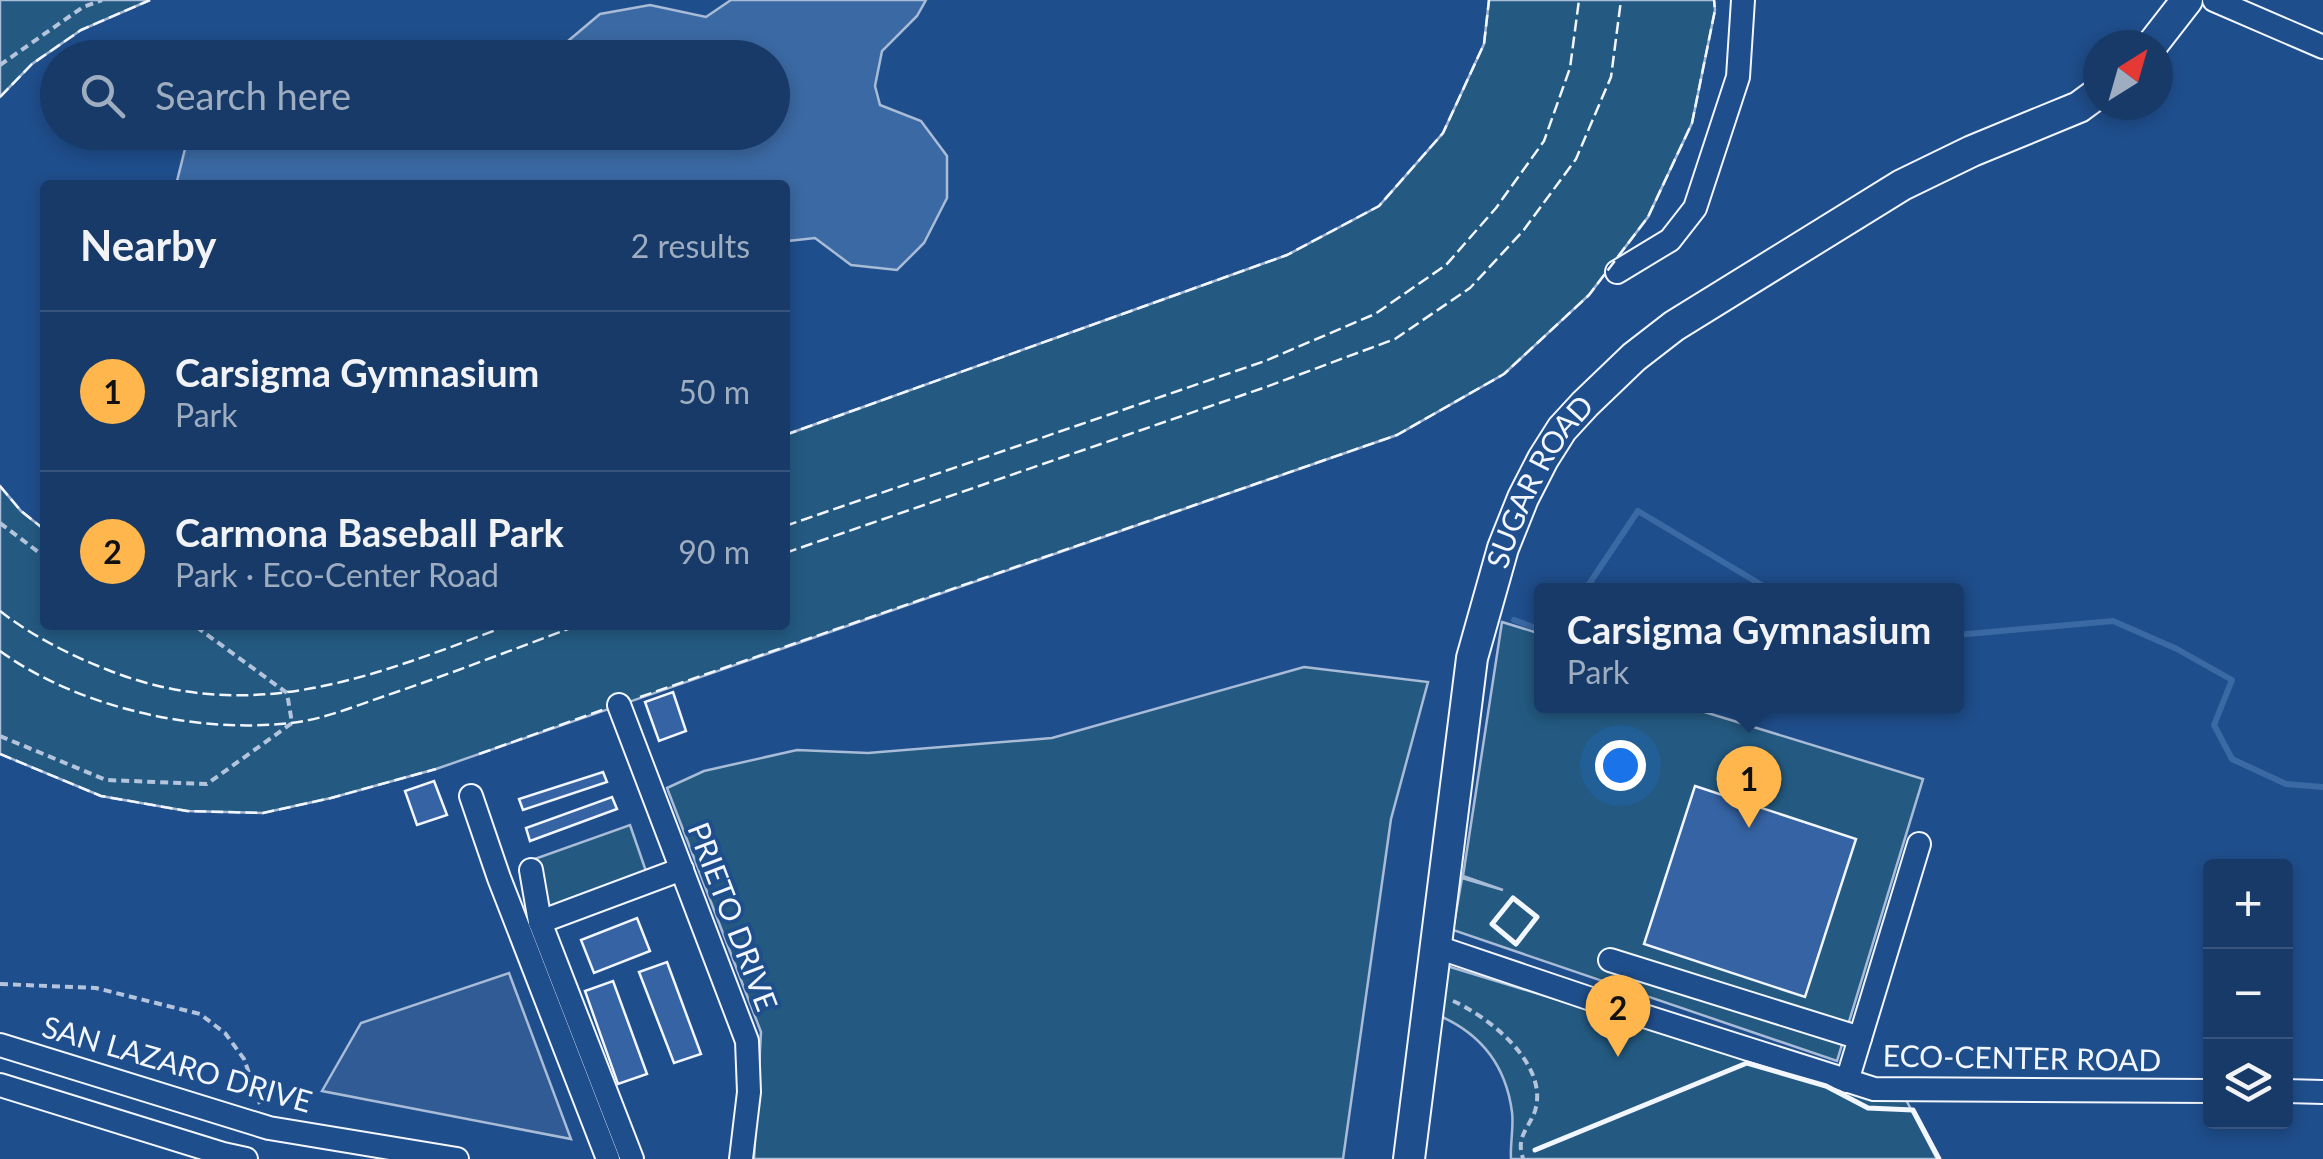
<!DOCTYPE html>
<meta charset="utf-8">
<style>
body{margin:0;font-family:Lato,sans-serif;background:#244571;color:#f1f3f6}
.controls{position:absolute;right:30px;bottom:30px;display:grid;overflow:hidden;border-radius:10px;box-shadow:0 5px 15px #0003}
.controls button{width:90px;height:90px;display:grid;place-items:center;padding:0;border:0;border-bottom:2px solid #36547d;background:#173a69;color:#f1f3f6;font:50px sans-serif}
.compass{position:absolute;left:2083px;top:30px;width:90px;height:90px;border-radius:50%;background:#173a69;box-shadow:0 5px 15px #0003;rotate:37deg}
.you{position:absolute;left:1620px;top:765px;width:35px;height:35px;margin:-25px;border:8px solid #fff;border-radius:50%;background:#1a73e8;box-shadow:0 0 0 15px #1a73e833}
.badge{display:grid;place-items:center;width:65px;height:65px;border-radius:50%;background:#ffb74d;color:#111;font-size:32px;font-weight:700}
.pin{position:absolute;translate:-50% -82px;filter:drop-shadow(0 2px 5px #0008)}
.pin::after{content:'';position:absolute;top:52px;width:35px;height:30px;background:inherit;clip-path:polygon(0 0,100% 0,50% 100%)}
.popup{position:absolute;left:1534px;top:583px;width:430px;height:130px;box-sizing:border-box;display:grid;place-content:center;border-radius:10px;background:#173a69;filter:drop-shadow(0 2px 8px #0005);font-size:32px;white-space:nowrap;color:#9eadc0}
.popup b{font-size:38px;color:#f1f3f6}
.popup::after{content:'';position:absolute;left:50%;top:100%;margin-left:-20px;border:20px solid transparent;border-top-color:#173a69}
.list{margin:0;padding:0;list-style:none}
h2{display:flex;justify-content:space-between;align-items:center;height:130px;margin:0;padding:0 40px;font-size:42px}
h2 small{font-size:32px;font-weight:400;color:#9eadc0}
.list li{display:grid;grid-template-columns:65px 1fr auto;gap:30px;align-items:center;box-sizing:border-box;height:160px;padding:0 40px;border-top:2px solid #36547d}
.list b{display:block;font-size:38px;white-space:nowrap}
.list p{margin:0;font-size:32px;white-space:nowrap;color:#9eadc0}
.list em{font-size:32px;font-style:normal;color:#9eadc0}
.icon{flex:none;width:55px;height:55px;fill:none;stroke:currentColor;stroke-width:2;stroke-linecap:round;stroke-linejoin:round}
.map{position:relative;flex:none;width:2323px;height:1159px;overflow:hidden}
.search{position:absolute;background:#173a69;box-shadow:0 5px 15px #0003;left:40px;top:40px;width:750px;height:110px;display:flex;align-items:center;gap:25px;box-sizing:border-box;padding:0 35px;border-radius:55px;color:#9eadc0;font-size:38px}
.panel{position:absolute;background:#173a69;box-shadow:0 5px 15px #0003;left:40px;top:180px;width:750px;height:450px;border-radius:10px}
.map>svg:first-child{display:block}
.green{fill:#245a82;stroke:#a8bbd7;stroke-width:2.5}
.parking{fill:#305b95;stroke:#a8bbd7;stroke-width:2.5}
.water{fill:#3b69a3;stroke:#a8bbd7;stroke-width:2.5}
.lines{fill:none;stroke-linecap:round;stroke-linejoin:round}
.stream{stroke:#3b69a3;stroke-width:6}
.building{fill:#3563a3;stroke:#f2f6ff;stroke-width:2.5}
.minor-casing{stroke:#f2f6ff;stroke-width:26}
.major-casing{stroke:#f2f6ff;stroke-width:34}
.path{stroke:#b3c4dc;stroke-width:4;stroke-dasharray:8 5;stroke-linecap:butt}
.minor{stroke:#1f4e8c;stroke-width:22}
.major{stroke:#1f4e8c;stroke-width:30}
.fence{stroke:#f2f6ff;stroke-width:2.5;stroke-dasharray:12 5;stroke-linecap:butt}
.wall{stroke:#f2f6ff;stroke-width:5}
.labels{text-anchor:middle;stroke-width:8;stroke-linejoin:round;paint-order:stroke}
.street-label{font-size:30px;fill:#f2f6ff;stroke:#1f4e8c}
</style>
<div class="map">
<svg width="2323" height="1159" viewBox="0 0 2323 1159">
<rect width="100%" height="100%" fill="#1f4e8c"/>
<g class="green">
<path d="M 0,0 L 150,0 L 81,30 L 32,64 L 0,97 Z"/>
<path d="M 1489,0 L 1714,0 L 1715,10 L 1692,123 L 1648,217 L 1589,295 L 1504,374 L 1397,435 L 436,769 L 331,798 L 263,813 L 187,811 L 101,796 L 0,754 L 0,486 L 21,511 L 45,530 L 45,625 L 785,625 L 785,435 L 1287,255 L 1379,206 L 1443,133 L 1484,44 Z"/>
<path d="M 1502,622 L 1541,634 L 1542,706 L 1685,706 L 1923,779 L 1837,1061 L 1453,930 L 1462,878 L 1503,890 L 1463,876 Z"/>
<path d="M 1304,667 L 1428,682 L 1391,819 L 1343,1159 L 754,1159 L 761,1032 L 667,788 L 704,771 L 797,750 L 868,753 L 1052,738 Z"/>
<path d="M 630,825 L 647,874 L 547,910 L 529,861 Z"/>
<path d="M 1447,966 L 1869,1095 L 1905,1098 L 1937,1159 L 1511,1159 C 1510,1143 1514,1127 1512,1112 C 1506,1066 1481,1034 1440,1016 Z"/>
</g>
<path class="parking" d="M 509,973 L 571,1139 L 322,1091 L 361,1023 Z"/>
<path class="water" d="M 731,0 L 926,0 L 917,16 L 882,51 L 875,86 L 880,105 L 921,121 L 947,156 L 947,198 L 924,243 L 897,270 L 851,265 L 815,238 L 788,241 L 785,245 L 785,185 L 176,185 L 187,141 L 193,133 L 772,132 L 772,58 L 549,57 L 600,14 L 650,5 L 706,17 Z"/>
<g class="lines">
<g class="stream">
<path d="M 1585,590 L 1638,511 L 1770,590"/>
<path d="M 1514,620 L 1542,630"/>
<path d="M 1956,635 L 2113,621 L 2177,649 L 2232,680 L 2214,725 L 2232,759 L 2286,784 L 2323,787"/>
</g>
</g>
<g class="building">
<path d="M 673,692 L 686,731 L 659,741 L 645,702 Z"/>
<path d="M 603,772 L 607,782 L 523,810 L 519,799 Z"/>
<path d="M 434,781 L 447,815 L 417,825 L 405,791 Z"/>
<path d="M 1695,786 L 1856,839 L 1805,997 L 1644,944 Z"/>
<path d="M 612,797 L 617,809 L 530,841 L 526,828 Z"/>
<path d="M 637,918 L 650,951 L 594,973 L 581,940 Z"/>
<path d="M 667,962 L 701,1054 L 674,1063 L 639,972 Z"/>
<path d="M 613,981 L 647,1074 L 618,1084 L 585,991 Z"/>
</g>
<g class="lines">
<g class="minor-casing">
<g id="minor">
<path d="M 2214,0 L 2323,47"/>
<path d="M 1617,272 L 1670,240 L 1695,208 L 1738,77 L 1743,0"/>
<path d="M 619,705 L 747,1041 L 749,1092 L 741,1159"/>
<path d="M 471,796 L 499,878 L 608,1159"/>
<path d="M 531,870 L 540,922 L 632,1159"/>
<path d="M 540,922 L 682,869"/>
<path d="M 1434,946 L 1597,1001 L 1874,1089 L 2210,1091"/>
<path d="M 1610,960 L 1860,1038"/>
<path d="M 0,1045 L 269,1128 L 457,1159"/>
<path d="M 1847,1081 L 1919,844"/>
<path d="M 0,1085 L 223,1154 L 246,1159"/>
<path d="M 2286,1091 L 2323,1092"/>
</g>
</g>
<g class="major-casing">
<g id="major">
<path d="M 2152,45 L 2187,0"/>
<path id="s1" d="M 1409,1159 L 1472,658 L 1503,548 L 1523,498 L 1543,459 L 1562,429 L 1585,404 L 1634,357 L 1674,326 L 1902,185 L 1972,151 L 2079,107 L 2098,93"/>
</g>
</g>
<g class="path">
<path d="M 0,65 L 83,7 L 102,0"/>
<path d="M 0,523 L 45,557"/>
<path d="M 0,736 L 106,780 L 207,784 L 292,723 L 287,693 L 198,628 L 189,625"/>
<path d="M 0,984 L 96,988 L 200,1014 L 225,1033 L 244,1059 L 260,1104"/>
<path d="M 1453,1001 C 1489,1017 1546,1062 1536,1107 C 1534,1119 1522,1131 1521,1143 C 1520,1148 1522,1154 1523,1159"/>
</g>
<use href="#minor" class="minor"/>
<use href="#major" class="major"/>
<g class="fence">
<path d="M 0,97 L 32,64 L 81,30 L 150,0"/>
<path d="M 785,435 L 1287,255 L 1379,206 L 1443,133 L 1484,44 L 1489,0"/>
<path d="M 0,486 L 21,511 L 45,530"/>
<path d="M 785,526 L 1265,361 L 1375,314 L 1446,265 L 1496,208 L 1544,141 L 1570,68 L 1579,0"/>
<path d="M 785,553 L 1266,387 L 1395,339 L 1470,288 L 1523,231 L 1576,159 L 1611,77 L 1621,0"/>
<path d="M 0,611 C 32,636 70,655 108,670 C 252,727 372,677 509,625"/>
<path d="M 0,651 C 77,707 196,734 290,723 C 322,720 355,706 385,696 C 450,674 514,649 579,625"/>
<path d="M 640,697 L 1397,435 L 1504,374 L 1589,295 L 1648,217 L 1692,123 L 1715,10 L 1714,0"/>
<path d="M 0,754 L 101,796 L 187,811 L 263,813 L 331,798 L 436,769"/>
<path d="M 479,754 L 608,708"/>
</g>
<g class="wall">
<path d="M 1513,898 L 1537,917 L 1516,944 L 1492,924 Z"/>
<path d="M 1535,1150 L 1747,1063 L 1826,1086 L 1868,1108 L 1913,1110 L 1939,1159"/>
</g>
</g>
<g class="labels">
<g class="street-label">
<text dy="10" stroke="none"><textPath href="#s1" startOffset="695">SUGAR ROAD</textPath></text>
<text transform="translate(732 917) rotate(69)" y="10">PRIETO DRIVE</text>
<text transform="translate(2022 1059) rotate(1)" y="10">ECO-CENTER ROAD</text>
<text transform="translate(177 1065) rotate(16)" y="10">SAN LAZARO DRIVE</text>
</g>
</g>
</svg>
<div class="controls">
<button>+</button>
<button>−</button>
<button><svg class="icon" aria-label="layers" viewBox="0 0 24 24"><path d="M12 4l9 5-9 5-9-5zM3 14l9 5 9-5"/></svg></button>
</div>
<svg class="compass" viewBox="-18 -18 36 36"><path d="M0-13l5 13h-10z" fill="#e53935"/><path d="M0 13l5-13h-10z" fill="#9eadc0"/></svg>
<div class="you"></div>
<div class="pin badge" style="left:1749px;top:828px">1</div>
<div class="popup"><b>Carsigma Gymnasium</b>Park</div>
<div class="pin badge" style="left:1618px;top:1057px">2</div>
<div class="search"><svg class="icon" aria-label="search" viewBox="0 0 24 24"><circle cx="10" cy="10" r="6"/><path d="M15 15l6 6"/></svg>Search here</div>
<section class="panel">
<h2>Nearby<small>2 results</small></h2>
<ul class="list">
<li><span class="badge">1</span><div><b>Carsigma Gymnasium</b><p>Park</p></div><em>50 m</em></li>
<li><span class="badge">2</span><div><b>Carmona Baseball Park</b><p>Park · Eco-Center Road</p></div><em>90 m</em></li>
</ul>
</section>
</div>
